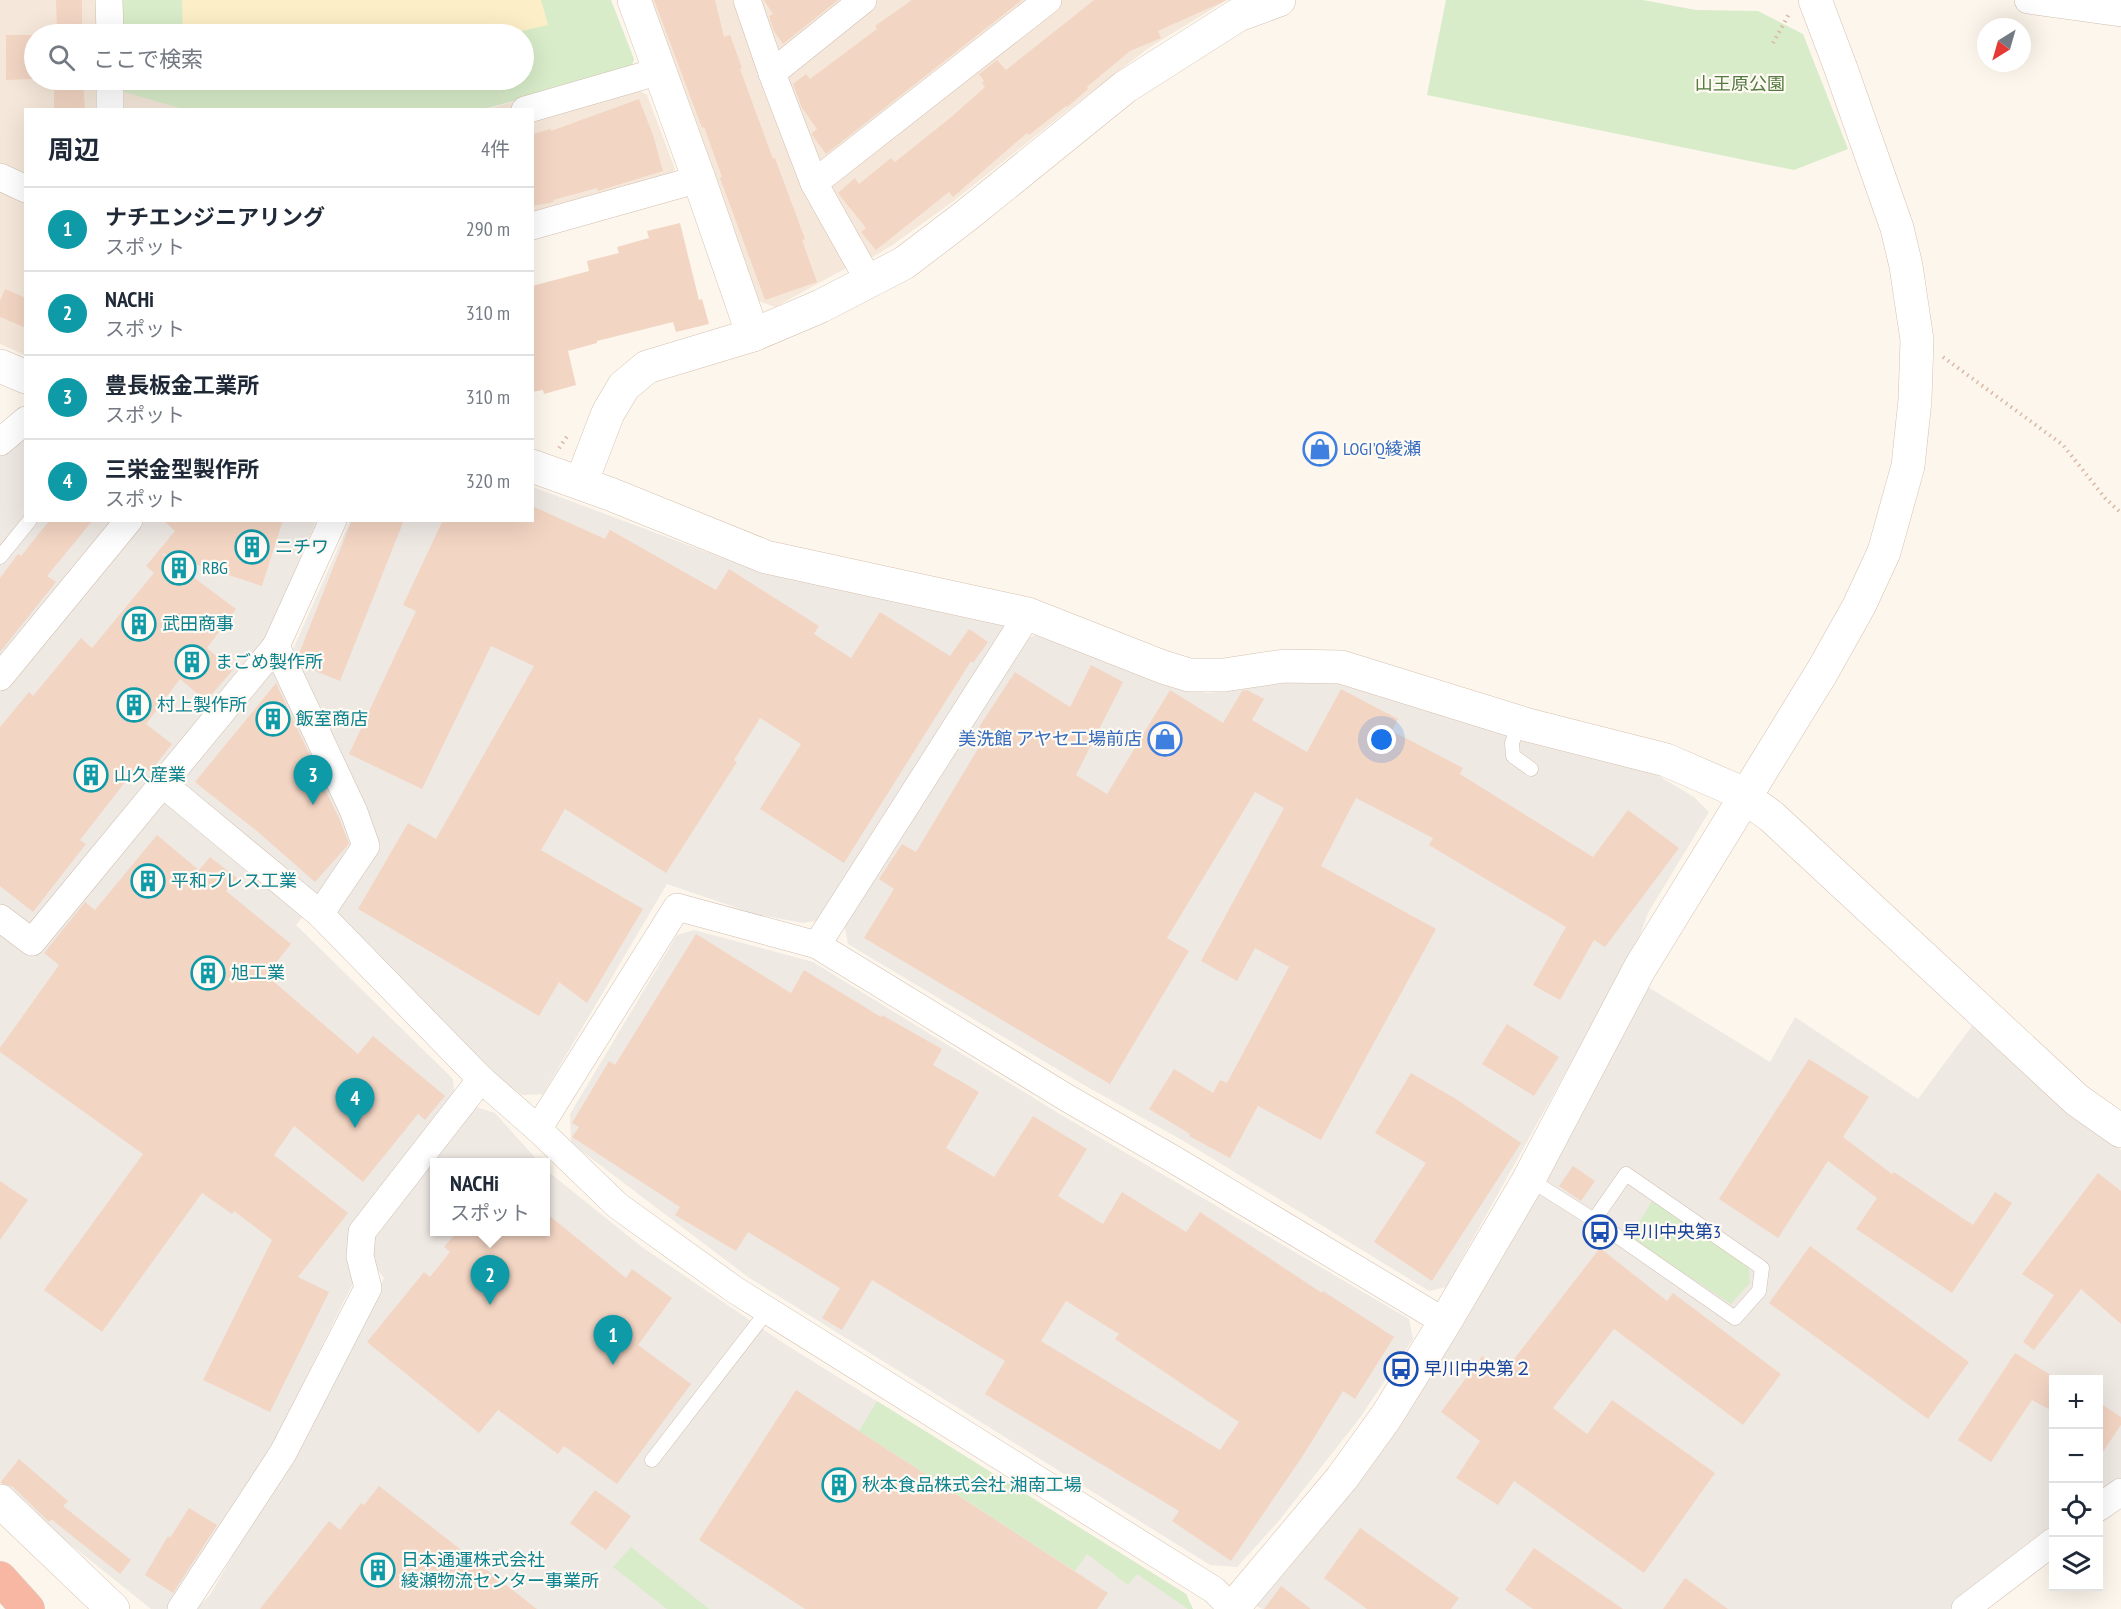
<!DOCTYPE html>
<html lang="ja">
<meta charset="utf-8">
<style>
body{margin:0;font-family:"PT Sans Narrow","Noto Sans JP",sans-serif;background:#f6f6f7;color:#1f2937}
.controls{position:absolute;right:18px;bottom:18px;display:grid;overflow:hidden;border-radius:0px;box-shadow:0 6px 24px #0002}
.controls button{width:54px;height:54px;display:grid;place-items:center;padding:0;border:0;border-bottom:2px solid #e0e1e3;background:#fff;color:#1f2937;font:30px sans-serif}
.compass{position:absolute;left:1977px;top:18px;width:54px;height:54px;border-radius:50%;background:#fff;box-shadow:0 6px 24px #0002;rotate:217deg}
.you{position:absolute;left:1382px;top:740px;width:21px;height:21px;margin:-15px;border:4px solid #fff;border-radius:50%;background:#1a73e8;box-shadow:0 0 0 9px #1a73e833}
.badge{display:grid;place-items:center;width:39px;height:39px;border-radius:50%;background:#7c3aed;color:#fff;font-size:20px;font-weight:700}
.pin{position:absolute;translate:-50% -50px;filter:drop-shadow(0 2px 3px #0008)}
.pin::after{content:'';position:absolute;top:32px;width:21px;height:18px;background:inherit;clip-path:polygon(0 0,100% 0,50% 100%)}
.popup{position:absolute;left:430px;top:1158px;width:120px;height:78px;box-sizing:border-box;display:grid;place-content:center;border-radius:0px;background:#fff;filter:drop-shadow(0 2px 4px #0005);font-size:20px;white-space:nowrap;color:#747a83}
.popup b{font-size:22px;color:#1f2937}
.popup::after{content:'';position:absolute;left:50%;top:100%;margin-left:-12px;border:12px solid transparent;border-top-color:#fff}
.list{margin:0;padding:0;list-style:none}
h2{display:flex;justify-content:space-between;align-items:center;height:78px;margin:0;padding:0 24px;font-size:26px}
h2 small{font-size:20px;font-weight:400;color:#747a83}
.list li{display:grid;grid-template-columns:39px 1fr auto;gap:18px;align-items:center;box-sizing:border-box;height:84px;padding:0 24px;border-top:2px solid #e0e1e3}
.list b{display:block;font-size:22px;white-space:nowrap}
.list p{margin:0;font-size:20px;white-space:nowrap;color:#747a83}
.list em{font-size:20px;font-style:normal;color:#747a83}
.icon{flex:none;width:33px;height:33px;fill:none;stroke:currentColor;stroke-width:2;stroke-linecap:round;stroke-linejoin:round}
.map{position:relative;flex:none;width:2121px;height:1609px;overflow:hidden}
.search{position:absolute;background:#fff;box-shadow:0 6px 24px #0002;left:24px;top:24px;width:510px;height:66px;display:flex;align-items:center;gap:15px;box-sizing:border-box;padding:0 21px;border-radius:33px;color:#747a83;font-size:22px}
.panel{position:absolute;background:#fff;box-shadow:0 6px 24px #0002;left:24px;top:108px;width:510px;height:414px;border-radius:0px}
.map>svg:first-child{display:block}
.residential{fill:#f5e8da}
.industrial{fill:#efe9e4}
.green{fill:#d8ecc9}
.sand{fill:#fcefc7}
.building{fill:#f3d5c3;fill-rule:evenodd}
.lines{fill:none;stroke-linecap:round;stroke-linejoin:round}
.lane-casing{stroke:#d1beb0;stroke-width:15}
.street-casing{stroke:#d1beb0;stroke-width:28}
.secondary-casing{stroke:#d6c0b0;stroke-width:34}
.highway-casing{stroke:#dad1cd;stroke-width:34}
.path{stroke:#d9b8a5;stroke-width:4;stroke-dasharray:1.5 4.5;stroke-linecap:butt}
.lane{stroke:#fff;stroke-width:14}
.street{stroke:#fff;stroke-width:27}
.secondary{stroke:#fff;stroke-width:33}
.highway{stroke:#f7b7a3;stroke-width:33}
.labels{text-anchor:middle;stroke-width:4.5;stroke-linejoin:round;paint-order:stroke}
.park-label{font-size:18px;fill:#537a41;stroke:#fffaf3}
.shop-label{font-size:18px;fill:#366cbe;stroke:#fffaf3;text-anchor:start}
.culture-label{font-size:18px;fill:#0d838f;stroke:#fffaf3;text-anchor:start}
.transit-label{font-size:18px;fill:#164399;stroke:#fffaf3;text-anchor:start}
</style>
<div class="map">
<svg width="2121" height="1609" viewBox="0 0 2121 1609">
<rect width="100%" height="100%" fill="#fdf6ec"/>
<g class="residential">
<path d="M 0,0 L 122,0 L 123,34 L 34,34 L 34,80 L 124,80 L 125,92 L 183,109 L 26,110 L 25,355 L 0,344 Z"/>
<path d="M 649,0 L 1227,0 L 1150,47 L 1082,99 L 955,200 L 894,244 L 873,257 L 859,261 L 775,307 L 759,301 Z"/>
<path d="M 631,69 L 635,88 L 647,95 L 675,169 L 670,177 L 533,217 L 532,110 L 484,110 Z"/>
</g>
<g class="industrial">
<path d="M 25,434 L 26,520 L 316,521 L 261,651 L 278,680 L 358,851 L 296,925 L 453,1079 L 454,1092 L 370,1200 L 355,1279 L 273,1444 L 174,1609 L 151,1609 L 30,1512 L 0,1481 L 0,455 Z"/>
<path d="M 533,487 L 763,573 L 992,619 L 1009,627 L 822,920 L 803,923 L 755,914 L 667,884 L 543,1094 L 522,1095 L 487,1068 L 338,914 L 338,898 L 378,843 L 290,656 L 350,521 L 532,520 Z"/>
<path d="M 1035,635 L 1184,688 L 1207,693 L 1238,690 L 1282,679 L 1322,679 L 1382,692 L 1652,772 L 1694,797 L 1709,812 L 1648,913 L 1638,940 L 1582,1043 L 1446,1287 L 1429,1291 L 1187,1143 L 1077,1081 L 848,944 L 844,924 L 1023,641 Z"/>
<path d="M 694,930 L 813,962 L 1058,1113 L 1409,1319 L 1413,1339 L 1359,1419 L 1277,1523 L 1237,1567 L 1210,1565 L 748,1277 L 571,1143 L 570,1114 L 677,935 Z"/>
<path d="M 1648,987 L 1770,1062 L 1795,1017 L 1918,1099 L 1972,1026 L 2073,1118 L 2121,1150 L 2121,1484 L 2099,1499 L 2098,1380 L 2054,1380 L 2053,1532 L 1952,1609 L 1262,1609 L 1250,1602 L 1351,1494 L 1456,1336 Z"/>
<path d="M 473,1106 L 495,1113 L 539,1162 L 434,1162 L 434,1232 L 546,1232 L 546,1170 L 642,1247 L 785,1344 L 1186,1594 L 1193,1609 L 196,1609 L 210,1595 L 221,1576 L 345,1357 L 384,1278 L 368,1258 L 373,1237 Z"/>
</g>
<g class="green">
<path d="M 122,0 L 611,0 L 634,59 L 631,69 L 484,109 L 183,109 L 124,92 L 124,80 L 524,80 L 524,34 L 123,34 Z"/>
<path d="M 1446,0 L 1643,0 L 1696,10 L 1758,11 L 1803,34 L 1848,149 L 1794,170 L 1427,95 Z"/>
<path d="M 1652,1201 L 1749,1267 L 1750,1283 L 1731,1304 L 1630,1238 Z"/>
<path d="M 877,1401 L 1186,1594 L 1193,1609 L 1188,1609 L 1137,1574 L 1128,1585 L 1087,1554 L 1075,1571 L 859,1431 Z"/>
<path d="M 631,1547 L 709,1609 L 667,1609 L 613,1567 Z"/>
</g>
<path class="sand" d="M 182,0 L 541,0 L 548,25 L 508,34 L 183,34 Z"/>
<g class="building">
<path d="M 56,0 L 82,0 L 82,34 L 57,34 Z"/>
<path d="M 654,0 L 715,0 L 724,37 L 730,35 L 742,68 L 740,69 L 773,159 L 775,158 L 805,239 L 802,240 L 817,282 L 765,300 L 720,178 L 722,177 L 704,127 L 702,128 Z"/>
<path d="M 764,0 L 838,0 L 783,44 L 774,31 L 769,16 L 773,14 Z"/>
<path d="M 912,0 L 1022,0 L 826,154 L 812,135 L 812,133 L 817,129 L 802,108 L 793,84 L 806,74 L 810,79 L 877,29 L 875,26 Z"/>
<path d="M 1094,0 L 1227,0 L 1158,31 L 1161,38 L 1130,51 L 1087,87 L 1088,89 L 1067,107 L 1066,106 L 1029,135 L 1027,133 L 953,197 L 949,192 L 876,250 L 861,232 L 866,228 L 838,193 L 855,178 L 859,184 L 891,158 L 895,162 L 950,118 L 985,87 L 982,83 L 984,81 L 979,74 L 997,60 L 1006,70 Z"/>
<path d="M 6,35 L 32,35 L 33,79 L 6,80 Z"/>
<path d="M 54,80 L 83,80 L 85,110 L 54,110 Z"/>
<path d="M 639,99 L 653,135 L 663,171 L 598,191 L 597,188 L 553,200 L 554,202 L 532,206 L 532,134 L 551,129 L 551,131 Z"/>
<path d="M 680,223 L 699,300 L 702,299 L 709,324 L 676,332 L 673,322 L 597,341 L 597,343 L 568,351 L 576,385 L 544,394 L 543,390 L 532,392 L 532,286 L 589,271 L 587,261 L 619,253 L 617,247 L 649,238 L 647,231 Z"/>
<path d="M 5,289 L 26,298 L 26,328 L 0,317 L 0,301 Z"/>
<path d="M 532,506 L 605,539 L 610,530 L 716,590 L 729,569 L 819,626 L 814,634 L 851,658 L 880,612 L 950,656 L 969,629 L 988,642 L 973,663 L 971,661 L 844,863 L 760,809 L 801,744 L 760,718 L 734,760 L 737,762 L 666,873 L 565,809 L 541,850 L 643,909 L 587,1003 L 559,982 L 539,1016 L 358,909 L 408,823 L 436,839 L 534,666 L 491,646 L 422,789 L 349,754 L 416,611 L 403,605 L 443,520 L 532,520 Z"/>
<path d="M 50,520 L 93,520 L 47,576 L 56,582 L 0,652 L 0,578 L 18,554 L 21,556 Z"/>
<path d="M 163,520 L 283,520 L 262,586 L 161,553 L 236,609 L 207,648 L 233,670 L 206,701 L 180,679 L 146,724 L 172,744 L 150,772 L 140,763 L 80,840 L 86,844 L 33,912 L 0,886 L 0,727 L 29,692 L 33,696 L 81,638 L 92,648 L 154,573 L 146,566 L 175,531 Z"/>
<path d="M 352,520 L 404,520 L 340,681 L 303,666 L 298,656 Z"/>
<path d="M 1091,665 L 1123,682 L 1076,775 L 1107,794 L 1170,690 L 1223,723 L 1242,691 L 1247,690 L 1264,699 L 1252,720 L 1307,752 L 1341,689 L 1398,719 L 1392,731 L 1463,768 L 1460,774 L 1593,857 L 1628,810 L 1679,848 L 1605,947 L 1594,940 L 1560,1000 L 1533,985 L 1566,927 L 1429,845 L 1433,838 L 1356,798 L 1321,866 L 1436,929 L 1321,1140 L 1258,1106 L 1230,1158 L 1189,1136 L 1190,1134 L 1149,1109 L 1174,1069 L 1213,1093 L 1220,1080 L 1227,1083 L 1289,967 L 1255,948 L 1237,981 L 1201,961 L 1284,808 L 1255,792 L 1167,938 L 1189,951 L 1110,1084 L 864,938 L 894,889 L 879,879 L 902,844 L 916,852 L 988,732 L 979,727 L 1015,672 L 1070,707 Z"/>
<path d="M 276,683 L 314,764 L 313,765 L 339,818 L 349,844 L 315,882 L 258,832 L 195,782 Z"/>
<path d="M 157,835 L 199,870 L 210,857 L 237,878 L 226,891 L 291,944 L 266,975 L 358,1054 L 373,1036 L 445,1096 L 425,1120 L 418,1114 L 363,1182 L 294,1126 L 274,1155 L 348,1213 L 298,1277 L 329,1292 L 270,1412 L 203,1380 L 272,1240 L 234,1211 L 232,1214 L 202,1193 L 102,1332 L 44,1290 L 143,1154 L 0,1052 L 0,1048 L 59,965 L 44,953 L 85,902 L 95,910 Z"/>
<path d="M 696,934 L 791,993 L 804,970 L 881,1017 L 882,1015 L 942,1049 L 933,1065 L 979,1092 L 946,1148 L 994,1177 L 1033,1116 L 1087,1149 L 1058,1196 L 1103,1224 L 1122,1192 L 1186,1232 L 1200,1212 L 1322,1293 L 1323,1291 L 1394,1337 L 1355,1399 L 1343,1391 L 1302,1457 L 1231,1561 L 1172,1521 L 1179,1511 L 985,1394 L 1005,1361 L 872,1280 L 842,1330 L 822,1318 L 840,1288 L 748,1232 L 736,1251 L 675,1215 L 680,1207 L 572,1137 L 579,1127 L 572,1123 L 609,1061 L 615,1065 ZM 1066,1301 L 1119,1334 L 1115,1339 L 1239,1422 L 1220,1450 L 1041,1341 Z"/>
<path d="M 1507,1024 L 1559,1057 L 1534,1096 L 1482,1064 Z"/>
<path d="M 1809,1059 L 1869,1097 L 1843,1137 L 1892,1174 L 1894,1172 L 1973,1225 L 1995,1192 L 2012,1203 L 1952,1293 L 1856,1229 L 1877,1198 L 1828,1161 L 1778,1238 L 1719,1199 Z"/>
<path d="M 1411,1073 L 1456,1099 L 1521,1143 L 1432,1281 L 1374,1242 L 1426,1163 L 1375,1133 Z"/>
<path d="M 1573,1166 L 1595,1181 L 1581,1201 L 1559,1186 Z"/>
<path d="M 2098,1173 L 2121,1191 L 2121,1324 L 2081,1289 L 2034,1350 L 2023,1342 L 2054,1295 L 2022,1274 Z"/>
<path d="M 0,1181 L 28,1200 L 0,1240 Z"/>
<path d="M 546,1213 L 626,1278 L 632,1269 L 672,1298 L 638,1345 L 691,1384 L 617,1484 L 564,1446 L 558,1454 L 498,1410 L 479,1433 L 367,1342 L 424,1272 L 430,1277 L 450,1252 L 444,1247 L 457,1232 L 546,1232 Z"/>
<path d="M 1810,1246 L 1969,1362 L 1928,1419 L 1769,1303 Z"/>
<path d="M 1600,1248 L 1667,1301 L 1673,1293 L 1781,1374 L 1743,1425 L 1614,1329 L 1553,1408 L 1587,1434 L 1612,1400 L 1715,1473 L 1644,1573 L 1514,1481 L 1498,1505 L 1456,1478 L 1480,1441 L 1441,1412 L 1482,1356 L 1504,1372 Z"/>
<path d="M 2015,1353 L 2054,1377 L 2054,1412 L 2032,1400 L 1991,1462 L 1958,1440 Z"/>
<path d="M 796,1390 L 1108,1593 L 1097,1609 L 805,1609 L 699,1540 Z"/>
<path d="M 2098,1402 L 2121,1417 L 2121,1425 L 2098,1459 Z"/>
<path d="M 19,1459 L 68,1501 L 63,1506 L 131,1560 L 120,1574 L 51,1519 L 49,1522 L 13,1487 L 0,1483 Z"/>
<path d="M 379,1486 L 537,1609 L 260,1609 L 329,1521 L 340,1530 L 361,1503 L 364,1505 Z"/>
<path d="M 595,1490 L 631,1516 L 606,1550 L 570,1523 Z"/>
<path d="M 189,1508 L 217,1525 L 173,1593 L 145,1575 L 168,1536 L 170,1538 Z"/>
<path d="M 1360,1528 L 1459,1598 L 1451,1609 L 1367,1609 L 1324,1578 Z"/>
<path d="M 1534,1548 L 1623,1609 L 1533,1609 L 1505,1590 Z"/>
<path d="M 1685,1578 L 1728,1609 L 1663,1609 Z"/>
<path d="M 1281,1586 L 1311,1609 L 1264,1609 Z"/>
</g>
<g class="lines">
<g class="lane-casing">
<g id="lane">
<path d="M 0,557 L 30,520"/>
<path d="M 1520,722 L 1512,743 L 1513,756 L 1531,769"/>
<path d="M 1529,1179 L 1594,1220 L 1735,1318 L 1759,1291 L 1762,1268 L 1626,1174 L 1594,1220"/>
<path d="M 652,1460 L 768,1310"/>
</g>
</g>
<g class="street-casing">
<g id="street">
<path d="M 109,0 L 110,34"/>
<path d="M 747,0 L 772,73 L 814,183"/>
<path d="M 2028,0 L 2121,13"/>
<path d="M 772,73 L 863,0"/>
<path d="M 110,80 L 110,110"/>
<path d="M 525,110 L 660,71"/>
<path d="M 0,177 L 26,189"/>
<path d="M 532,226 L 699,179"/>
<path d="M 869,281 L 814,183 L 1048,0"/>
<path d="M 0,442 L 26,420"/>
<path d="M 276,646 L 354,812 L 366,846 L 320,914"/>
<path d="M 0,677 L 129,520"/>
<path d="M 162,783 L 320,914 L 481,1079 L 538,1129 L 618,1206 L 735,1290 L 1214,1590 L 1233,1609"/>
<path d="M 0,918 L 32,942 L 276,646 L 333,520"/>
<path d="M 817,945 L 1028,614"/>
<path d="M 538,1129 L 677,907 L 817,945 L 1067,1098 L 1173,1159 L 1445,1322"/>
<path d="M 2098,1508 L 2121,1492"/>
<path d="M 181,1609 L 283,1453 L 368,1288 L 360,1256 L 362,1232 L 481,1079"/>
<path d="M 1965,1609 L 2054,1541"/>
</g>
</g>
<g class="secondary-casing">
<g id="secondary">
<path d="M 634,0 L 699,179 L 753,335"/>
<path d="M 0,366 L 26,377"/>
<path d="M 532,466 L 610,494 L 766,557 L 1028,614 L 1163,667 L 1189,675 L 1224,675 L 1284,666 L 1341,667 L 1528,725 L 1666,760 L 1733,789 L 1771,816 L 2077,1100 L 2121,1131"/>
<path d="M 581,483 L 608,413 L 624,386 L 647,367 L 753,335 L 821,306 L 904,263 L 967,215 L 1125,87 L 1238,15 L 1279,0"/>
<path d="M 0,1501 L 113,1609"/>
<path d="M 1232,1609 L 1342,1478 L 1386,1417 L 1445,1322 L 1529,1179 L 1640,968 L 1822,672 L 1859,606 L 1884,552 L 1908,466 L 1915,400 L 1917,340 L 1906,266 L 1897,228 L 1840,66 L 1815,0"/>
</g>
</g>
<g class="highway-casing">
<path id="highway" d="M 0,1578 L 28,1609"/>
</g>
<g class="path">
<path d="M 1773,43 L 1790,12"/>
<path d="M 1943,357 L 2063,445 L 2105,498 L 2121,513"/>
<path d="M 559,448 L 568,435"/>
</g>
<use href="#lane" class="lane"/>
<use href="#street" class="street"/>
<use href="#secondary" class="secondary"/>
<use href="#highway" class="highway"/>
</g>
<defs>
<g id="shop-ring" transform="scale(1.725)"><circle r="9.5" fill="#fffaf3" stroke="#3f7fe0" stroke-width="1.5"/><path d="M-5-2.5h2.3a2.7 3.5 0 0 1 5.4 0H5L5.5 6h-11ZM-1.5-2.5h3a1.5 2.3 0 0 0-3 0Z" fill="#3f7fe0"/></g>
<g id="building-ring" transform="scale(1.725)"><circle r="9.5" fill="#fffaf3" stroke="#0f9aa8" stroke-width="1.5"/><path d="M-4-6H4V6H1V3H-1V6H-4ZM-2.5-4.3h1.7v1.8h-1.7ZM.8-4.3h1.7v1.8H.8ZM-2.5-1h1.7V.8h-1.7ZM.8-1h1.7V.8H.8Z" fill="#0f9aa8"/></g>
<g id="bus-ring" transform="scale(1.725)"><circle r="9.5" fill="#fffaf3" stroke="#1a4fb4" stroke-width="1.5"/><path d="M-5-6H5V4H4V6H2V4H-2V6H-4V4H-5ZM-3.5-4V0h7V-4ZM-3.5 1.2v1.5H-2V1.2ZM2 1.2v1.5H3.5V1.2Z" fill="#1a4fb4"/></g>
</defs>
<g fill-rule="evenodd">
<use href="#shop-ring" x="1320" y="449"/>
<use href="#building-ring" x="252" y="547"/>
<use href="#building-ring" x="179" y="568"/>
<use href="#building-ring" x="139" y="624"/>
<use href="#building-ring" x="192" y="662"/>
<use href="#building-ring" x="134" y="705"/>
<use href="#building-ring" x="273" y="719"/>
<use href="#shop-ring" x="1165" y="739"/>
<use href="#building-ring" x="91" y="775"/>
<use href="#building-ring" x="148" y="881"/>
<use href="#building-ring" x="208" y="973"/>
<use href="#bus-ring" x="1600" y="1232"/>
<use href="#bus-ring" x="1401" y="1369"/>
<use href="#building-ring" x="839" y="1485"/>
<use href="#building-ring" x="378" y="1570"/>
</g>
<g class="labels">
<g class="park-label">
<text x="1740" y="90">山王原公園</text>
</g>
<g class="shop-label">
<text x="1343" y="455">LOGI'Q綾瀬</text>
<text x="1142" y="745" text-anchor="end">美洗館 アヤセ工場前店</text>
</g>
<g class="culture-label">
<text x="275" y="553">ニチワ</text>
<text x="202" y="574">RBG</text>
<text x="162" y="630">武田商事</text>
<text x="215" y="668">まごめ製作所</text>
<text x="157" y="711">村上製作所</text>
<text x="296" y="725">飯室商店</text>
<text x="114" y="781">山久産業</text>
<text x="171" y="887">平和プレス工業</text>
<text x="231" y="979">旭工業</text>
<text x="862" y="1491">秋本食品株式会社 湘南工場</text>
<text x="401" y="1566">日本通運株式会社<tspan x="401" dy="21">綾瀬物流センター事業所</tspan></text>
</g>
<g class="transit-label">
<text x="1623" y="1238">早川中央第3</text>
<text x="1424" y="1375">早川中央第２</text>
</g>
</g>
</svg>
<div class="controls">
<button>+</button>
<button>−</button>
<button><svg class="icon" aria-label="locate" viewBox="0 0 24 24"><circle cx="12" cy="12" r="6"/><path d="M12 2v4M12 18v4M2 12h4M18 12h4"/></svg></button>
<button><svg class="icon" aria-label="layers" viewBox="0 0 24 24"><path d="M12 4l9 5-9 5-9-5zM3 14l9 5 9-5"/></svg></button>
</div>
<svg class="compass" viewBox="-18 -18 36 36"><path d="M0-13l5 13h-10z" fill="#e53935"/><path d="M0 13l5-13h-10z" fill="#747a83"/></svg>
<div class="you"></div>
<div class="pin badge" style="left:613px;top:1365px;background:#0f9aa8">1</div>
<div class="pin badge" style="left:490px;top:1305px;background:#0f9aa8">2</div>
<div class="popup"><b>NACHi</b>スポット</div>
<div class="pin badge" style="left:313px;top:805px;background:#0f9aa8">3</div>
<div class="pin badge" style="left:355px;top:1128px;background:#0f9aa8">4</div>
<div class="search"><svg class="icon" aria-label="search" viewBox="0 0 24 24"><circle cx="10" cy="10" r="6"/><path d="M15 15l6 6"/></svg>ここで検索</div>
<section class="panel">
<h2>周辺<small>4件</small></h2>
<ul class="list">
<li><span class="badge" style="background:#0f9aa8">1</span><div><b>ナチエンジニアリング</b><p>スポット</p></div><em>290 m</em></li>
<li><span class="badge" style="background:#0f9aa8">2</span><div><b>NACHi</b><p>スポット</p></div><em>310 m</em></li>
<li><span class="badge" style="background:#0f9aa8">3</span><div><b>豊長板金工業所</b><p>スポット</p></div><em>310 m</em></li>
<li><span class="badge" style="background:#0f9aa8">4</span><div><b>三栄金型製作所</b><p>スポット</p></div><em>320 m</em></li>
</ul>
</section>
</div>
